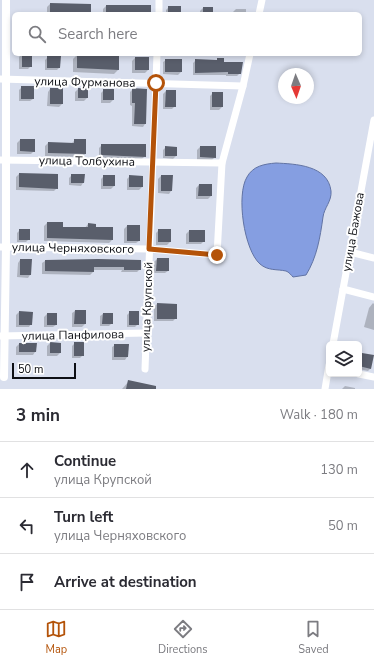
<!DOCTYPE html>
<meta charset="utf-8">
<style>
body{margin:0;font-family:"Nunito Sans",sans-serif;background:#f2f2f3;color:#2b2b33}
.controls{position:absolute;right:12px;bottom:12px;display:grid;overflow:hidden;border-radius:6px;box-shadow:0 2px 6px #0003}
.controls button{width:36px;height:36px;display:grid;place-items:center;padding:0;border:0;border-bottom:1px solid #e1e1e2;background:#fff;color:#2b2b33;font:20px sans-serif}
.compass{position:absolute;left:278px;top:68px;width:36px;height:36px;border-radius:50%;background:#fff;box-shadow:0 2px 6px #0003;rotate:178deg}
.scale{position:absolute;left:12px;bottom:10px;width:64px;box-sizing:border-box;padding-left:4px;border:2px solid #0d0f14;border-top:0;font-size:11px;line-height:14px;white-space:nowrap;color:#0d0f14;-webkit-text-stroke:3px #fff;paint-order:stroke}
.stop{position:absolute;width:12px;height:12px;margin:-9px;border:3px solid #b45309;border-radius:50%;background:#fff}
.stop.end{background:#b45309;border-color:#fff;box-shadow:0 1px 4px #0008}
.list{margin:0;padding:0;list-style:none}
h2{display:flex;justify-content:space-between;align-items:center;height:52px;margin:0;padding:0 16px;font-size:17px}
h2 small{font-size:13px;font-weight:400;color:#7c7c81}
.list li{display:grid;grid-template-columns:26px 1fr auto;gap:12px;align-items:center;box-sizing:border-box;height:56px;padding:0 16px;border-top:1px solid #e1e1e2}
.list b{display:block;font-size:15px;white-space:nowrap}
.list p{margin:0;font-size:13px;white-space:nowrap;color:#7c7c81}
.list em{font-size:13px;font-style:normal;color:#7c7c81}
.icon{flex:none;width:22px;height:22px;fill:none;stroke:currentColor;stroke-width:2;stroke-linecap:round;stroke-linejoin:round}
.map{position:relative;flex:none;width:374px;height:389px;overflow:hidden}
.search{position:absolute;background:#fff;box-shadow:0 2px 6px #0003;left:12px;right:12px;top:12px;height:44px;display:flex;align-items:center;gap:10px;box-sizing:border-box;padding:0 14px;border-radius:6px;color:#7c7c81;font-size:15px}
.sheet{height:220px;background:#fff}
nav{display:flex;justify-content:space-around;align-items:center;box-sizing:border-box;height:56px;border-top:1px solid #e1e1e2;background:#fff;font-size:11px;color:#7c7c81}
nav a{display:grid;justify-items:center;gap:2px}
nav .on{color:#b45309}
.map>svg:first-child{display:block}
.water{fill:#859ee1;stroke:#6173a4}
.shadow{fill:#0003}
.building{fill:#595e6b}
.lines{fill:none;stroke-linecap:round;stroke-linejoin:round}
.minor{stroke:#fff;stroke-width:7}
.tertiary{stroke:#fff;stroke-width:8}
.route{stroke:#b45309;stroke-width:5}
.labels{text-anchor:middle;stroke-width:4;stroke-linejoin:round;paint-order:stroke}
.street-label{font-size:12px;fill:#0d0f14;stroke:#fff}
</style>
<div class="map">
<svg width="374" height="389" viewBox="0 0 374 389">
<rect width="100%" height="100%" fill="#d9dfee"/>
<path class="water" d="M 276,163 C 295,164 328,165 331,191 C 332,201 324,208 323,217 C 320,238 317,257 306,275 L 293,277 C 291,275 289,272 286,271 C 277,269 268,271 260,264 C 244,250 236,195 247,177 C 253,166 264,164 276,163 Z"/>
<g class="shadow">
<path d="M 50,4 L 90,5 L 90,14 L 47,14 L 47,7 Z"/>
<path d="M 106,6 L 150,14 L 103,14 L 103,9 Z"/>
<path d="M 169,7 L 180,14 L 166,14 L 166,10 Z"/>
<path d="M 203,8 L 212,14 L 200,14 L 200,11 Z"/>
<path d="M 236,9 L 246,9 L 246,14 L 233,14 L 233,12 Z"/>
<path d="M 22,54 L 31,54 L 31,66 L 28,69 L 19,69 L 19,57 Z"/>
<path d="M 118,54 L 118,70 L 114,74 L 73,72 L 73,59 L 77,55 Z"/>
<path d="M 48,57 L 59,68 L 57,70 L 45,70 L 45,60 Z"/>
<path d="M 135,58 L 148,70 L 145,73 L 132,73 L 132,61 Z"/>
<path d="M 166,60 L 181,72 L 178,75 L 163,74 L 163,62 Z"/>
<path d="M 196,60 L 223,60 L 223,63 L 240,73 L 237,76 L 226,76 L 226,75 L 193,75 L 193,63 Z"/>
<path d="M 22,87 L 33,99 L 30,101 L 19,101 L 19,90 Z"/>
<path d="M 50,89 L 62,104 L 59,107 L 47,106 L 48,92 Z"/>
<path d="M 78,89 L 87,89 L 87,98 L 84,101 L 75,101 L 75,92 Z"/>
<path d="M 133,89 L 145,124 L 143,127 L 132,126 L 132,106 L 130,105 L 130,92 Z"/>
<path d="M 104,90 L 113,100 L 110,103 L 101,103 L 101,93 Z"/>
<path d="M 166,91 L 175,106 L 172,109 L 163,109 L 163,94 Z"/>
<path d="M 213,93 L 222,107 L 219,110 L 210,110 L 210,96 Z"/>
<path d="M 20,140 L 34,151 L 31,154 L 17,154 L 17,143 Z"/>
<path d="M 75,140 L 85,154 L 82,157 L 45,156 L 45,146 L 48,143 L 71,144 Z"/>
<path d="M 102,145 L 145,156 L 142,159 L 99,158 L 99,148 Z"/>
<path d="M 166,147 L 176,156 L 173,159 L 163,158 L 163,150 Z"/>
<path d="M 200,147 L 215,157 L 212,160 L 197,160 L 197,150 Z"/>
<path d="M 19,174 L 57,188 L 54,191 L 16,190 L 16,177 Z"/>
<path d="M 72,175 L 83,183 L 81,186 L 69,185 L 69,178 Z"/>
<path d="M 104,176 L 114,186 L 111,189 L 101,189 L 101,179 Z"/>
<path d="M 130,176 L 142,177 L 142,187 L 139,190 L 127,190 L 127,179 Z"/>
<path d="M 161,176 L 171,191 L 169,194 L 158,193 L 158,179 Z"/>
<path d="M 199,185 L 211,196 L 208,199 L 196,199 L 196,188 Z"/>
<path d="M 47,223 L 62,228 L 85,228 L 88,224 L 112,240 L 109,243 L 44,241 L 44,226 Z"/>
<path d="M 127,226 L 139,241 L 136,243 L 124,243 L 124,229 Z"/>
<path d="M 20,230 L 29,239 L 26,242 L 17,242 L 17,233 Z"/>
<path d="M 159,230 L 170,242 L 167,245 L 156,245 L 156,233 Z"/>
<path d="M 189,231 L 204,241 L 201,244 L 186,244 L 186,234 Z"/>
<path d="M 157,259 L 168,271 L 165,273 L 154,273 L 154,262 Z"/>
<path d="M 20,260 L 30,275 L 28,278 L 17,277 L 18,263 Z"/>
<path d="M 45,261 L 140,261 L 140,269 L 137,272 L 121,272 L 122,270 L 93,270 L 93,272 L 90,275 L 42,274 L 42,263 Z"/>
<path d="M 373,303 L 374,304 L 374,330 L 364,327 L 369,308 Z"/>
<path d="M 157,304 L 176,318 L 173,321 L 154,321 L 154,307 Z"/>
<path d="M 75,311 L 85,324 L 82,327 L 72,327 L 72,313 Z"/>
<path d="M 19,312 L 31,324 L 29,327 L 16,327 L 16,315 Z"/>
<path d="M 130,312 L 138,324 L 135,327 L 127,327 L 127,315 Z"/>
<path d="M 47,314 L 56,325 L 53,327 L 44,327 L 44,317 Z"/>
<path d="M 103,314 L 112,314 L 112,323 L 109,326 L 100,326 L 100,316 Z"/>
<path d="M 50,343 L 60,353 L 57,356 L 47,356 L 47,346 Z"/>
<path d="M 75,343 L 83,355 L 80,358 L 72,358 L 72,346 Z"/>
<path d="M 19,344 L 35,352 L 33,355 L 16,355 L 16,347 Z"/>
<path d="M 115,345 L 127,357 L 125,360 L 112,360 L 112,347 Z"/>
<path d="M 362,354 L 371,368 L 368,371 L 359,369 L 359,356 Z"/>
<path d="M 129,381 L 143,389 L 122,389 Z"/>
<path d="M 345,386 L 355,388 L 355,389 L 342,389 Z"/>
</g>
<g class="building">
<path d="M 50,3 L 91,4 L 91,14 L 50,13 Z"/>
<rect x="106" y="5" width="45" height="9"/>
<rect x="168" y="6" width="13" height="8"/>
<rect x="203" y="7" width="10" height="7"/>
<rect x="22" y="54" width="10" height="13"/>
<path d="M 77,54 L 119,54 L 119,70 L 77,68 Z"/>
<path d="M 47,56 L 61,56 L 60,68 L 47,68 Z"/>
<rect x="135" y="57" width="14" height="13"/>
<path d="M 217,58 L 224,58 L 224,62 L 243,62 L 241,74 L 228,74 L 228,72 L 195,73 L 195,59 L 217,60 Z"/>
<rect x="165" y="59" width="17" height="13"/>
<rect x="21" y="86" width="13" height="13"/>
<rect x="50" y="88" width="13" height="16"/>
<rect x="78" y="88" width="10" height="10"/>
<path d="M 132,88 L 147,89 L 146,124 L 134,124 L 135,103 L 132,103 Z"/>
<rect x="103" y="89" width="11" height="11"/>
<path d="M 166,90 L 176,90 L 176,107 L 165,107 Z"/>
<rect x="212" y="92" width="11" height="15"/>
<path d="M 20,139 L 35,139 L 35,152 L 20,151 Z"/>
<path d="M 74,139 L 86,139 L 86,154 L 48,153 L 48,142 L 74,143 Z"/>
<path d="M 101,144 L 146,144 L 146,157 L 101,155 Z"/>
<path d="M 165,146 L 177,147 L 177,156 L 165,156 Z"/>
<path d="M 200,146 L 216,146 L 216,158 L 200,157 Z"/>
<path d="M 19,173 L 58,174 L 58,189 L 19,187 Z"/>
<path d="M 71,174 L 85,174 L 84,183 L 71,183 Z"/>
<rect x="103" y="175" width="12" height="11"/>
<path d="M 129,175 L 143,176 L 143,187 L 129,187 Z"/>
<path d="M 161,175 L 173,175 L 172,191 L 161,191 Z"/>
<path d="M 199,184 L 212,184 L 212,196 L 198,196 Z"/>
<path d="M 47,222 L 63,222 L 63,227 L 88,227 L 88,223 L 96,224 L 96,227 L 113,227 L 113,240 L 47,238 Z"/>
<rect x="127" y="225" width="13" height="16"/>
<rect x="19" y="229" width="11" height="11"/>
<rect x="158" y="229" width="13" height="13"/>
<rect x="189" y="230" width="16" height="12"/>
<path d="M 157,258 L 169,258 L 169,271 L 156,271 Z"/>
<path d="M 20,259 L 32,259 L 31,275 L 20,275 Z"/>
<path d="M 98,259 L 141,260 L 141,270 L 124,270 L 124,267 L 94,267 L 94,272 L 45,271 L 45,260 Z"/>
<path d="M 157,303 L 177,304 L 177,319 L 157,319 Z"/>
<path d="M 75,310 L 86,310 L 86,324 L 74,324 Z"/>
<path d="M 19,311 L 33,312 L 32,325 L 19,325 Z"/>
<rect x="129" y="311" width="10" height="14"/>
<rect x="47" y="313" width="10" height="12"/>
<path d="M 103,313 L 113,313 L 113,324 L 102,324 Z"/>
<path d="M 50,342 L 61,343 L 61,353 L 50,353 Z"/>
<rect x="74" y="342" width="10" height="14"/>
<path d="M 19,343 L 37,343 L 36,352 L 19,352 Z"/>
<path d="M 114,344 L 129,344 L 128,357 L 114,357 Z"/>
<path d="M 362,353 L 374,355 L 371,369 L 359,366 Z"/>
<path d="M 128,380 L 156,386 L 156,389 L 126,389 Z"/>
</g>
<g class="lines">
<g class="minor">
<path d="M 159,14 L 159,0"/>
<path d="M 259,14 L 262,0"/>
<path d="M 0,79 L 243,86"/>
<path d="M 0,160 L 222,163"/>
<path d="M 0,247 L 149,249 L 217,255 L 222,163 L 243,86 L 250,54"/>
<path d="M 350,252 L 374,258"/>
<path d="M 343,289 L 374,297"/>
<path d="M 0,336 L 146,333"/>
<path d="M 333,344 L 374,120"/>
<path d="M 145,369 L 157,54"/>
<path d="M 359,374 L 374,377"/>
<path d="M 325,389 L 329,365"/>
</g>
<path class="tertiary" d="M 4,377 L 6,247 L 6,0"/>
</g>
<g class="lines">
<path class="route" d="M 156,83 L 149,249 L 217,255"/>
</g>
<g class="labels">
<g class="street-label">
<text transform="translate(85 82) rotate(1)" y="4">улица Фурманова</text>
<text transform="translate(87 161) rotate(1)" y="4">улица Толбухина</text>
<text transform="translate(353 232) rotate(-80)" y="4">улица Бажова</text>
<text transform="translate(73 248) rotate(1)" y="4">улица Черняховского</text>
<text transform="translate(147 307) rotate(-88)" y="4">улица Крупской</text>
<text transform="translate(73 335) rotate(-1)" y="4">улица Панфилова</text>
</g>
</g>
</svg>
<div class="controls">
<button><svg class="icon" aria-label="layers" viewBox="0 0 24 24"><path d="M12 4l9 5-9 5-9-5zM3 14l9 5 9-5"/></svg></button>
</div>
<svg class="compass" viewBox="-18 -18 36 36"><path d="M0-13l5 13h-10z" fill="#e53935"/><path d="M0 13l5-13h-10z" fill="#7c7c81"/></svg>
<div class="scale">50 m</div>
<div class="stop" style="left:156px;top:83px"></div>
<div class="stop end" style="left:217px;top:255px"></div>
<div class="search"><svg class="icon" aria-label="search" viewBox="0 0 24 24"><circle cx="10" cy="10" r="6"/><path d="M15 15l6 6"/></svg>Search here</div>
</div>
<section class="sheet">
<h2>3 min<small>Walk · 180 m</small></h2>
<ul class="list">
<li><svg class="icon" aria-label="ahead" viewBox="0 0 24 24"><path d="M12 20V5M6 11l6-6 6 6"/></svg><div><b>Continue</b><p>улица Крупской</p></div><em>130 m</em></li>
<li><svg class="icon" aria-label="left" viewBox="0 0 24 24"><path d="M17 20v-9H6M10 6l-5 5 5 5"/></svg><div><b>Turn left</b><p>улица Черняховского</p></div><em>50 m</em></li>
<li><svg class="icon" aria-label="arrive" viewBox="0 0 24 24"><path d="M6 21V4h12l-3 4 3 4H6"/></svg><div><b>Arrive at destination</b></div></li>
</ul>
</section>
<nav>
<a class="on"><svg class="icon" aria-label="map" viewBox="0 0 24 24"><path d="M3 6l6-2 6 2 6-2v14l-6 2-6-2-6 2zM9 4v14M15 6v14"/></svg>Map</a>
<a><svg class="icon" aria-label="directions" viewBox="0 0 24 24"><path d="M12 3l9 9-9 9-9-9zM9 14v-3h6M13 9l2 2-2 2"/></svg>Directions</a>
<a><svg class="icon" aria-label="saved" viewBox="0 0 24 24"><path d="M7 4h10v16l-5-4-5 4z"/></svg>Saved</a>
</nav>
